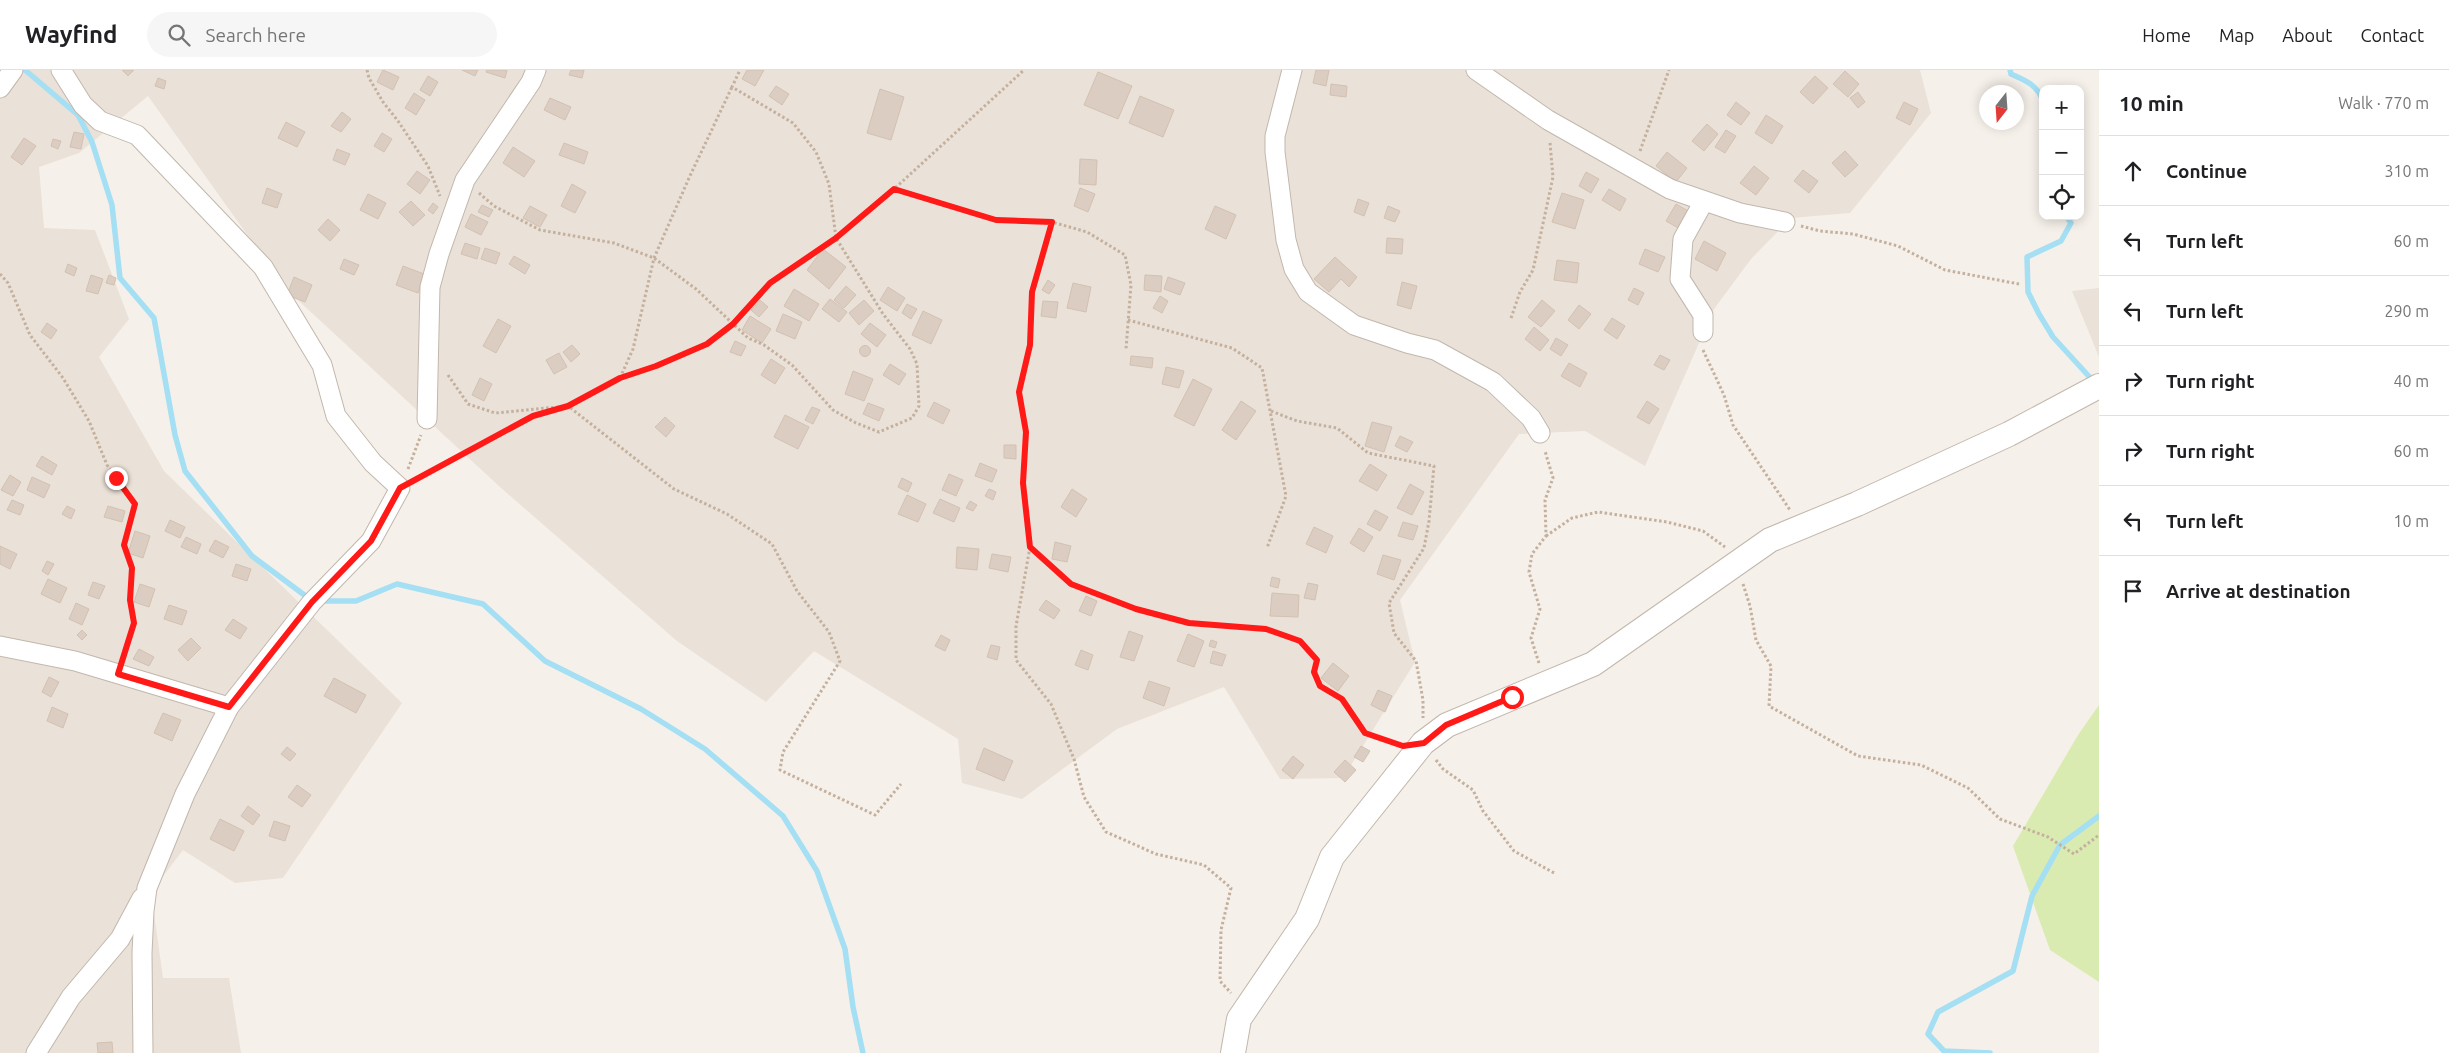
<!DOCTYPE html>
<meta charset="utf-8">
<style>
body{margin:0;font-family:Ubuntu,sans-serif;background:#f6f6f6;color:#202124}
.controls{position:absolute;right:15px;top:15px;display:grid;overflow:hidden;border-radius:10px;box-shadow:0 2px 12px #0003}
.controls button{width:45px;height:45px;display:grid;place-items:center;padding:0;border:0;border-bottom:1px solid #e0e0e0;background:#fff;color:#202124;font:25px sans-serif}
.compass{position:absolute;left:1979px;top:15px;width:45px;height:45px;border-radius:50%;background:#fff;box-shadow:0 2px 12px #0003;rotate:197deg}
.stop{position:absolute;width:15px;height:15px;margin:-11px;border:4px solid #ff1917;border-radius:50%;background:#fff}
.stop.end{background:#ff1917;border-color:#fff;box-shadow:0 1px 5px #0008}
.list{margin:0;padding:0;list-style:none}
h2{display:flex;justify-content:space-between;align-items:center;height:65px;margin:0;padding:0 20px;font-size:21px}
h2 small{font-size:16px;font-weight:400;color:#757577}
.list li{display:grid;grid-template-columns:32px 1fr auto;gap:15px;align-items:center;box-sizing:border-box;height:70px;padding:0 20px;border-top:1px solid #e0e0e0}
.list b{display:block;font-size:19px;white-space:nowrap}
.list em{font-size:16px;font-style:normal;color:#757577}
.icon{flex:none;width:28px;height:28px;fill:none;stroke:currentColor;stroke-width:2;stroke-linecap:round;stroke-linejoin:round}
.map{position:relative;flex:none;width:2099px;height:983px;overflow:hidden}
header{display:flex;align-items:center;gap:30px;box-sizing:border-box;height:70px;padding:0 25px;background:#fff;border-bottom:1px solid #e0e0e0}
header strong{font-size:24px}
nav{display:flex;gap:28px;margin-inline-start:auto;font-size:18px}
.search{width:350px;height:45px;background:#f6f6f6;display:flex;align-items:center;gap:12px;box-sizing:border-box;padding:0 18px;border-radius:28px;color:#757577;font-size:19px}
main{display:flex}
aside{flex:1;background:#fff}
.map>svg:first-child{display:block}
.residential{fill:#eae1d8}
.green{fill:#d9ebb1}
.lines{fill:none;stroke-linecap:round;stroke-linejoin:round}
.stream{stroke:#a4dff4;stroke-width:5.5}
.building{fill:#dbcdc1;stroke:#d3c1b1}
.minor-casing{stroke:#c2b7ac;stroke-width:21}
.tertiary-casing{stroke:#c2b7ac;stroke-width:26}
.path{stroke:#c4b09c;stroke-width:3;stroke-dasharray:2.5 2.5;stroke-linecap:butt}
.minor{stroke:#fff;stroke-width:19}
.tertiary{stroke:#fff;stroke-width:24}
.route{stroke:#ff1917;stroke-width:6}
</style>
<header>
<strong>Wayfind</strong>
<div class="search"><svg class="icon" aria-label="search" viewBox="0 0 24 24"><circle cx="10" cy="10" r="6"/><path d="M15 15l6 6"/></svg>Search here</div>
<nav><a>Home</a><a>Map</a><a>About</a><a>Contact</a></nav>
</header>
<main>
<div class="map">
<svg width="2099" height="983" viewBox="0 0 2099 983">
<rect width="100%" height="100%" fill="#f6f0ea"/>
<g class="residential">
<path d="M 0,0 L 1920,0 L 1931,43 L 1850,143 L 1791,148 L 1751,189 L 1714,239 L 1645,396 L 1585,361 L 1519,364 L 1400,530 L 1415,592 L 1343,708 L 1280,709 L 1224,617 L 1117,659 L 1022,729 L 962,713 L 958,669 L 814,581 L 766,632 L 677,571 L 500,417 L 286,219 L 148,26 L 79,83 L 39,97 L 44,158 L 95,160 L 129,249 L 99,287 L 164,401 L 402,633 L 283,808 L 235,813 L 183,780 L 151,822 L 163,908 L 229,908 L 241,983 L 0,983 Z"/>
<path d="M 2099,218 L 2099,287 L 2072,221 Z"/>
</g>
<path class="green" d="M 2099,635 L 2099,912 L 2050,880 L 2013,776 L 2078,665 Z"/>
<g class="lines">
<g class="stream">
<path d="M 25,0 L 78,45 L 92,72 L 112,135 L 120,208 L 154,248 L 175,365 L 185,401 L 252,486 L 311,530"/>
<path d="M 2010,0 L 2011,4 C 2025,10 2037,15 2043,30"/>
<path d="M 2066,146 L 2071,153 L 2061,171 L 2027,187 L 2028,222 L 2039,244 L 2053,267 L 2095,313"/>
<path d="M 320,531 L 356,531 L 397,514 L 483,534 L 545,591 L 641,639 L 705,679 L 783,746 L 817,801 L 845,879 L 853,937 L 863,983"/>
<path d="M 1990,983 L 1944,981 L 1928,964 L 1938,942 L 2013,901 L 2032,826 L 2060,775 L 2099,746"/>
</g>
</g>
<g class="building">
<path d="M 122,0 L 134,0 L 128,6 Z"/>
<path d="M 383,0 L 399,7 L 393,20 L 377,12 Z"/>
<path d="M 462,0 L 478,0 L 475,6 Z"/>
<path d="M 487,0 L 507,0 L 505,8 L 486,2 Z"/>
<path d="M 571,0 L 584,0 L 582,8 L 569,5 Z"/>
<path d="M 747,0 L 764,0 L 755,16 L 742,9 Z"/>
<path d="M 1316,0 L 1329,0 L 1326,16 L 1313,13 Z"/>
<path d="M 1845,1 L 1859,14 L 1848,27 L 1833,14 Z"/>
<path d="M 1098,2 L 1132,16 L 1118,49 L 1084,35 Z"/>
<path d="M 428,6 L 438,12 L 430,26 L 420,20 Z"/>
<path d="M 1815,6 L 1828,18 L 1813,34 L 1800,22 Z"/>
<path d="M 158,8 L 166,11 L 164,19 L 155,16 Z"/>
<path d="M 1331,14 L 1347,16 L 1346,27 L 1330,25 Z"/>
<path d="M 776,16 L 789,24 L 782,35 L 769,26 Z"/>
<path d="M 880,19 L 904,27 L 891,70 L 867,63 Z"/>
<path d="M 1858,22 L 1865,32 L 1858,38 L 1850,28 Z"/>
<path d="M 414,23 L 425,30 L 416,45 L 405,38 Z"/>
<path d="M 1140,26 L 1174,40 L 1163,67 L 1129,53 Z"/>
<path d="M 550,28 L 571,37 L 565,50 L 544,40 Z"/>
<path d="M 1736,32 L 1750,43 L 1741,55 L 1727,45 Z"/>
<path d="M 1904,32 L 1918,39 L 1910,55 L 1896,48 Z"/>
<path d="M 342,42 L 351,49 L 341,62 L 331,56 Z"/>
<path d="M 1766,45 L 1783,56 L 1772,74 L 1755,63 Z"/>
<path d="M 286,52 L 305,62 L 297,77 L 278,68 Z"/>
<path d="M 1707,54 L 1718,64 L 1704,81 L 1692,71 Z"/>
<path d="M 1726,60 L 1736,66 L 1725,83 L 1715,77 Z"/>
<path d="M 74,62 L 84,64 L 81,79 L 70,77 Z"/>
<path d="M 382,63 L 392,69 L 384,82 L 374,76 Z"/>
<path d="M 24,68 L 36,76 L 22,95 L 11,87 Z"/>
<path d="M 53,69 L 61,71 L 58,79 L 51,76 Z"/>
<path d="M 564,73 L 588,82 L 584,94 L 559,85 Z"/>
<path d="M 513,77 L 535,91 L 524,107 L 503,93 Z"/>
<path d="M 337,79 L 350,84 L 345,95 L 333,90 Z"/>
<path d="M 1845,81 L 1858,95 L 1845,107 L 1832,93 Z"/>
<path d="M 1667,82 L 1687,98 L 1676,112 L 1656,96 Z"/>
<path d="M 1080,89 L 1097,90 L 1096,115 L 1079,114 Z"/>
<path d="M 1754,96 L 1769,108 L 1756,125 L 1740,113 Z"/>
<path d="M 1803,100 L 1818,111 L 1809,123 L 1794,111 Z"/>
<path d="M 417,101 L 430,110 L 420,124 L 407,114 Z"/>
<path d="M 1586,102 L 1599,109 L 1591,123 L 1579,116 Z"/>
<path d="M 572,114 L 586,122 L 575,143 L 561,136 Z"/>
<path d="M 267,118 L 282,124 L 277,138 L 262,133 Z"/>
<path d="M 1080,118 L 1095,124 L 1088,142 L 1074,136 Z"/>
<path d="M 1609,119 L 1626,129 L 1620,141 L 1602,130 Z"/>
<path d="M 1562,123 L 1584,130 L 1575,159 L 1552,152 Z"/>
<path d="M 368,124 L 386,133 L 378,149 L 360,140 Z"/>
<path d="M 1358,129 L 1369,133 L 1364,146 L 1354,142 Z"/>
<path d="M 411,131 L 425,145 L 413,156 L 399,142 Z"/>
<path d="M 433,133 L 438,137 L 433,144 L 428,140 Z"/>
<path d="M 1676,134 L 1690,142 L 1680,159 L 1666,151 Z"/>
<path d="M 482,135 L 493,140 L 489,147 L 478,142 Z"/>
<path d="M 530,136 L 547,145 L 540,157 L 523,148 Z"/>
<path d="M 1215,136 L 1236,145 L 1226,169 L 1205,159 Z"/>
<path d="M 1388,136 L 1400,141 L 1395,152 L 1384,148 Z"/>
<path d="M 471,144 L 488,152 L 481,165 L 465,157 Z"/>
<path d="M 328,149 L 340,160 L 330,171 L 318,160 Z"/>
<path d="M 1387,168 L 1403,169 L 1402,184 L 1386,183 Z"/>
<path d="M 1704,171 L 1726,183 L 1717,201 L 1695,189 Z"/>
<path d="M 465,173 L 480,178 L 477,189 L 461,184 Z"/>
<path d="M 485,178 L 500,183 L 496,194 L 481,189 Z"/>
<path d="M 823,179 L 846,197 L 829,219 L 807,200 Z"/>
<path d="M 1645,179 L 1665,187 L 1658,202 L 1639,194 Z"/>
<path d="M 514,186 L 530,195 L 525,204 L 509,194 Z"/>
<path d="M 1335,187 L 1357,207 L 1349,217 L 1341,209 L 1329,222 L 1314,209 Z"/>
<path d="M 344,189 L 359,195 L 354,205 L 340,199 Z"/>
<path d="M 1557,190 L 1579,193 L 1577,213 L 1554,210 Z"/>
<path d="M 68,194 L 77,198 L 74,206 L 65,202 Z"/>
<path d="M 403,196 L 424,204 L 418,223 L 396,215 Z"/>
<path d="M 91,205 L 103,209 L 98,224 L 86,221 Z"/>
<path d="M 109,205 L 116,208 L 114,215 L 106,213 Z"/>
<path d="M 1145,205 L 1162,206 L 1161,222 L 1144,220 Z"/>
<path d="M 294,207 L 312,215 L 305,232 L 287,225 Z"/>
<path d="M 1168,207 L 1185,213 L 1180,225 L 1164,219 Z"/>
<path d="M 1048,210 L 1055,215 L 1049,224 L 1042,220 Z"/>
<path d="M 1402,212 L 1417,216 L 1411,239 L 1397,235 Z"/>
<path d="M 1073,213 L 1091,217 L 1086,242 L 1067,238 Z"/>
<path d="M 846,216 L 856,225 L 844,238 L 834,230 Z"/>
<path d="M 888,217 L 905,228 L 897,241 L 880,230 Z"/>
<path d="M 1634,218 L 1644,223 L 1638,235 L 1628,230 Z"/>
<path d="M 794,219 L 819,234 L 809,251 L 784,236 Z"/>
<path d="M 1160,226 L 1168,231 L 1162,243 L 1153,238 Z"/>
<path d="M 830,229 L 847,242 L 839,252 L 822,239 Z"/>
<path d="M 760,230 L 768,237 L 759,247 L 751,240 Z"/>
<path d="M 864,230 L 874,241 L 859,255 L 849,243 Z"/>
<path d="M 1542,230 L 1555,241 L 1541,257 L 1528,247 Z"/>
<path d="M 1043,231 L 1058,232 L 1056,248 L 1041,246 Z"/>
<path d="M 907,234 L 917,239 L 911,249 L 902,243 Z"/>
<path d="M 1579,235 L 1591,244 L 1579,259 L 1568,250 Z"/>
<path d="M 923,241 L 942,250 L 931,274 L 912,265 Z"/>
<path d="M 783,244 L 802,252 L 795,269 L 776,261 Z"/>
<path d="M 750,246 L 771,259 L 762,273 L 742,260 Z"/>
<path d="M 1612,248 L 1625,256 L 1617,269 L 1604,260 Z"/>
<path d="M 498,249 L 511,256 L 496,283 L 483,276 Z"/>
<path d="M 47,253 L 57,260 L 51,269 L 41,262 Z"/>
<path d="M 870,253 L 886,265 L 877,277 L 861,264 Z"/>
<path d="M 1534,257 L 1549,270 L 1540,281 L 1525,269 Z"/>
<path d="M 1556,268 L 1568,275 L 1561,286 L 1550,279 Z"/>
<path d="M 735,271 L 746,276 L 741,286 L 730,282 Z"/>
<path d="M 572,275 L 580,284 L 571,292 L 563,282 Z"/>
<circle cx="865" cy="281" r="5.5"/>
<path d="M 559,283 L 567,297 L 554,304 L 546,290 Z"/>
<path d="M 1660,285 L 1670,290 L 1664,300 L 1654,295 Z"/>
<path d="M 1131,286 L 1153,288 L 1152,298 L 1130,295 Z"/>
<path d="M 771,289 L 785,298 L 775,314 L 761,305 Z"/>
<path d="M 1569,293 L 1587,303 L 1580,317 L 1561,306 Z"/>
<path d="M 890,294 L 906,304 L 899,315 L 883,305 Z"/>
<path d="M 1166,297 L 1184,301 L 1179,318 L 1162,314 Z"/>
<path d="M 853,301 L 873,309 L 864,331 L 845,324 Z"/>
<path d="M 480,308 L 492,314 L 484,331 L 472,325 Z"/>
<path d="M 1193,309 L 1212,319 L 1194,356 L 1174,346 Z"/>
<path d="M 1241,331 L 1256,341 L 1236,370 L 1222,360 Z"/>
<path d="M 1647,331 L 1659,339 L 1649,354 L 1637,347 Z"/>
<path d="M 934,332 L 950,340 L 943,354 L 927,346 Z"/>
<path d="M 868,333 L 884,339 L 879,351 L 863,344 Z"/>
<path d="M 812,337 L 820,340 L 813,354 L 805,350 Z"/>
<path d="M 785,345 L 809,357 L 798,379 L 774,367 Z"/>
<path d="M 665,347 L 675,356 L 666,367 L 655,357 Z"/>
<path d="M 1372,352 L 1392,357 L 1384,382 L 1365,376 Z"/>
<path d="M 1400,366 L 1413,372 L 1407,382 L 1395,376 Z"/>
<path d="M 1004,375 L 1016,375 L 1016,389 L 1004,388 Z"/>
<path d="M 42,386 L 57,395 L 52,405 L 36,396 Z"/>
<path d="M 980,393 L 997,400 L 992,412 L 975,406 Z"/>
<path d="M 1370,394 L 1387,405 L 1377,421 L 1359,411 Z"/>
<path d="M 949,404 L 963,410 L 956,426 L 942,420 Z"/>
<path d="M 10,405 L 21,412 L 13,426 L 1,420 Z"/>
<path d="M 32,407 L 50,415 L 44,428 L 27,420 Z"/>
<path d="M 902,408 L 912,413 L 908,422 L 898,417 Z"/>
<path d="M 1410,414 L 1424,422 L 1412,445 L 1397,438 Z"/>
<path d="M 989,419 L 996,422 L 993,430 L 985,426 Z"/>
<path d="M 1072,419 L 1087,429 L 1076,447 L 1061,437 Z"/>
<path d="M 907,425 L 926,434 L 918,452 L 898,444 Z"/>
<path d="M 940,429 L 960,438 L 954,452 L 933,443 Z"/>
<path d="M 12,430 L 24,435 L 20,445 L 7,440 Z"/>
<path d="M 970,431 L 977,435 L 973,441 L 966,438 Z"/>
<path d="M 67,436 L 75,440 L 71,449 L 62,444 Z"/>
<path d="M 108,436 L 125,441 L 122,452 L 104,447 Z"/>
<path d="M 1375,440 L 1388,447 L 1380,461 L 1367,454 Z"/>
<path d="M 170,450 L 185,457 L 180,468 L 165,461 Z"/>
<path d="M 1403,452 L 1418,456 L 1413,470 L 1398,466 Z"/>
<path d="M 1314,457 L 1333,466 L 1326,483 L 1306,474 Z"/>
<path d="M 1359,458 L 1373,467 L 1364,482 L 1350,473 Z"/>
<path d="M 135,461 L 150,466 L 143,488 L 128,483 Z"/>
<path d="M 186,467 L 201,474 L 197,484 L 181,477 Z"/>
<path d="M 215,470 L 229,477 L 223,488 L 209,481 Z"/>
<path d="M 1055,472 L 1071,476 L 1067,492 L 1052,489 Z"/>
<path d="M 0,476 L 17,484 L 10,499 L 0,494 Z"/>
<path d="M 957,477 L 979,479 L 977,500 L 956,498 Z"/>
<path d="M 992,484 L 1011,487 L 1008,502 L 989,498 Z"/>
<path d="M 1383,485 L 1401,490 L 1394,510 L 1377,504 Z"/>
<path d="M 47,491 L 54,494 L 48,505 L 42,501 Z"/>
<path d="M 236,494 L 251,499 L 247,511 L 232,506 Z"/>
<path d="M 1272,507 L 1280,509 L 1278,518 L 1270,516 Z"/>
<path d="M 48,509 L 67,518 L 60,533 L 41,524 Z"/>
<path d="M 93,512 L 105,516 L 99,529 L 88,525 Z"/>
<path d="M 1308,513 L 1318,515 L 1315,530 L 1304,528 Z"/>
<path d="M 140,514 L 155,519 L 149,537 L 134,532 Z"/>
<path d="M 1272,523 L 1299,525 L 1298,547 L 1270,546 Z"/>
<path d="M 1086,526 L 1097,531 L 1091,546 L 1079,541 Z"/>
<path d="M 1046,530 L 1060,540 L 1054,549 L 1039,540 Z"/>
<path d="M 76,533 L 89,539 L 82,555 L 69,549 Z"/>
<path d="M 169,535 L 187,541 L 182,555 L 164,549 Z"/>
<path d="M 233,549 L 247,558 L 240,569 L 225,560 Z"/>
<path d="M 82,560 L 87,565 L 82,570 L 77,565 Z"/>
<path d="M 1129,561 L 1143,566 L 1134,591 L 1120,587 Z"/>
<path d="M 1188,564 L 1204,571 L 1194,597 L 1177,591 Z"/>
<path d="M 941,565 L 950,570 L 945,581 L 935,576 Z"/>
<path d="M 191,568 L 201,578 L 188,591 L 178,580 Z"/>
<path d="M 1211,570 L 1217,572 L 1215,578 L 1209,576 Z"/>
<path d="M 991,575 L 1000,577 L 997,590 L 987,587 Z"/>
<path d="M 139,579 L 154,587 L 149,596 L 133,589 Z"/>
<path d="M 1081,580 L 1093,585 L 1088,600 L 1075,595 Z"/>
<path d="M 1213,581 L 1226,585 L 1222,596 L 1210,593 Z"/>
<path d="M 1333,593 L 1349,606 L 1338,621 L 1321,608 Z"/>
<path d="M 49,607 L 59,612 L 51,627 L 42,622 Z"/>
<path d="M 334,608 L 366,625 L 356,643 L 324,626 Z"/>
<path d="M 1149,611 L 1170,618 L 1164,636 L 1143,628 Z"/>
<path d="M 1378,620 L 1392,626 L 1385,642 L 1371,635 Z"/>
<path d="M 52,637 L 68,644 L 63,658 L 47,651 Z"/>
<path d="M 163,643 L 181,650 L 172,671 L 154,663 Z"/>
<path d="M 1361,676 L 1370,681 L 1363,692 L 1354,687 Z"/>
<path d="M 287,677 L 296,684 L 290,691 L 281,684 Z"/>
<path d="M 984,678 L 1013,691 L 1004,711 L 976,699 Z"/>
<path d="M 1293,686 L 1304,695 L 1293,709 L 1282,700 Z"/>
<path d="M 1345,690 L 1356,700 L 1345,712 L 1334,702 Z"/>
<path d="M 297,715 L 311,725 L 302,737 L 288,727 Z"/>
<path d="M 248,736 L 260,745 L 253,755 L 241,746 Z"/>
<path d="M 220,749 L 244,761 L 234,781 L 210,769 Z"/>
<path d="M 274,751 L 290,756 L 285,771 L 269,766 Z"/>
<path d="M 112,972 L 113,983 L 98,983 L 97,973 Z"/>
</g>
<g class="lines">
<g class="minor-casing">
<g id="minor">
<path d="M 61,0 L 83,35 L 100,51 L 137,65 L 263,197 L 322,295 L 336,346 L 373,393 L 400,418 L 371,471 L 312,532 L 229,637 L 185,724 L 147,818 L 144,841 L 142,883 L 143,983"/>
<path d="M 1292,0 L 1275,66 L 1275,82 L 1286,170 L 1294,199 L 1308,222 L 1354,255 L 1407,273 L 1435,280 L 1493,312 L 1531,348 L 1540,363"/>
<path d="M 1476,0 L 1548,50 L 1670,119 L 1740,143 L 1785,152"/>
<path d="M 0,18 L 13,0"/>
<path d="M 1703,262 L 1703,245 L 1680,209 L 1683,169 L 1704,131"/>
<path d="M 427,349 L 430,217 L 439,184 L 465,110 L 531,12 L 536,0"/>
<path d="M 0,576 L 75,591 L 229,637"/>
<path d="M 36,983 L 71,927 L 120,869 L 142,828"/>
</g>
</g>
<g class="tertiary-casing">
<path id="tertiary" d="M 1233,983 L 1239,949 L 1307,849 L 1332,787 L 1423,673 L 1447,655 L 1593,594 L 1770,470 L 1857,434 L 2009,364 L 2099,316"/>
</g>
<g class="path">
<path d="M 367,0 L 369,8 L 383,32 L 398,51 L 428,96 L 440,126"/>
<path d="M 1640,81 L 1669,0"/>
<path d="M 894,119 L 996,150 L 1052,152 L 1087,162 L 1125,185 L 1131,215 L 1126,279"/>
<path d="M 479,123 L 494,136 L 540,160 L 614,173 L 654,188 L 696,219 L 748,268 L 764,275 L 792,295 L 833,340 L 856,353 L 879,362 L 912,348 L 919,336 L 917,294 L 910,279 L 883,244 L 836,168 L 829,114 L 816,82 L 793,53 L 732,17 L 740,0"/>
<path d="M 1052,152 L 1032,222 L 1030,275 L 1019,322 L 1026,361 L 1023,413 L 1030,477 L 1016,556 L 1016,590 L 1051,634 L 1074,689 L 1084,727 L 1106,762 L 1156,784 L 1204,795 L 1231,818 L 1221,860 L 1220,911 L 1231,923"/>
<path d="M 1801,156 L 1820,161 L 1853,164 L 1898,176 L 1945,200 L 2019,214"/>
<path d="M 0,204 L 8,213 L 30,265 L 63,308 L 89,351 L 107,395 L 135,434 L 124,475 L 132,498 L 130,529 L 134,553 L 124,587"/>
<path d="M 1511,248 L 1520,222 L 1533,200 L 1553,107 L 1550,73"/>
<path d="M 1128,250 L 1232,278 L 1262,298 L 1286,426 L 1267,478"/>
<path d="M 1703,280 L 1724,325 L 1733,355 L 1790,440"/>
<path d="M 448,305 L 468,334 L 495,343 L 568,336 L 674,419 L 727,444 L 772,474 L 797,521 L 829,562 L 840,591 L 783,682 L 780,700 L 875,745 L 901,714"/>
<path d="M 620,308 L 633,279 L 654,188 L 689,108 L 732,17"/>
<path d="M 566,336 L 620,309 L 656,296 L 707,274 L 733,254 L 770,213 L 836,168 L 870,141 L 1024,0"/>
<path d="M 1271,341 L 1297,351 L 1337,358 L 1368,383 L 1434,396 L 1429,451 L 1424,478 L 1389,533 L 1394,563 L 1416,591 L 1423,630 L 1423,648"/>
<path d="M 408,399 L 421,365"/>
<path d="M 416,409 L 533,346 L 560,338"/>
<path d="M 1546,466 L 1572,448 L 1598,442 L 1667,452 L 1703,461 L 1725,477"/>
<path d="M 1030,478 L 1071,514 L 1137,539 L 1189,553 L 1266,559 L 1300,571 L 1317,590 L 1314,602 L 1321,616 L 1342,629 L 1365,663 L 1397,674"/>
<path d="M 1743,514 L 1750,536 L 1756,570 L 1771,596 L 1769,636 L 1858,686 L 1921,695 L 1968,718 L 2000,749 L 2048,767 L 2074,784 L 2099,765"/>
<path d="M 1539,593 L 1531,568 L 1540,539 L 1529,502 L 1532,484 L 1546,466 L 1545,430 L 1553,408 L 1545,381"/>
<path d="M 1436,690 L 1443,699 L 1473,720 L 1483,741 L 1514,781 L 1556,804"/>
</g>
<use href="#minor" class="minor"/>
<use href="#tertiary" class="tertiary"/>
</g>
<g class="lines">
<path class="route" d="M 116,408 L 135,434 L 124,475 L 132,498 L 130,530 L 134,553 L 118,604 L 229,637 L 312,532 L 371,471 L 400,418 L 533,346 L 568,336 L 620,308 L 656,296 L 707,274 L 733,254 L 770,213 L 836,168 L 894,119 L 996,150 L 1052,152 L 1032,222 L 1030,275 L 1019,322 L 1026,362 L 1023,413 L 1030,477 L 1071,514 L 1136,539 L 1189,553 L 1266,559 L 1300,571 L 1317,590 L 1314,602 L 1320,616 L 1342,629 L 1365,663 L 1403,676 L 1424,673 L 1446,655 L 1512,627"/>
</g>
</svg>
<div class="controls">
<button>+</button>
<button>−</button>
<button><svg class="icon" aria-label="locate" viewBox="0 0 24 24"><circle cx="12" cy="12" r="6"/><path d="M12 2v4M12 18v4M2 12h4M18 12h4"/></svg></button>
</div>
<svg class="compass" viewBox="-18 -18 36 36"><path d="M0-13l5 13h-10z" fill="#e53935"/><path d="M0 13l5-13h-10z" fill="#757577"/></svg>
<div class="stop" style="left:1512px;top:627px"></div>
<div class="stop end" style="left:116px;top:408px"></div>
</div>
<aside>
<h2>10 min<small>Walk · 770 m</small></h2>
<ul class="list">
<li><svg class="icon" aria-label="ahead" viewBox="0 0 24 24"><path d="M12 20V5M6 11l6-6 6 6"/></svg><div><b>Continue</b></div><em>310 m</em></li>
<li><svg class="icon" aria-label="left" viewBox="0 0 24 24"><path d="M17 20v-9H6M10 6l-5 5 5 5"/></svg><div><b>Turn left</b></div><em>60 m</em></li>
<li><svg class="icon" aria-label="left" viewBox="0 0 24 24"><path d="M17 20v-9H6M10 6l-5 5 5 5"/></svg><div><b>Turn left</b></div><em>290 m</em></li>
<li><svg class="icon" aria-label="right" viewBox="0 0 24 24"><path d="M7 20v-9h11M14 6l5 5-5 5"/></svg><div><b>Turn right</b></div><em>40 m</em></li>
<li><svg class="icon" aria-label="right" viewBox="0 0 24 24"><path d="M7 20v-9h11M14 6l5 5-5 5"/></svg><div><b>Turn right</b></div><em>60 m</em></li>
<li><svg class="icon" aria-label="left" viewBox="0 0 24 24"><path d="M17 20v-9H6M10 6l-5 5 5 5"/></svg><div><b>Turn left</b></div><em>10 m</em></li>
<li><svg class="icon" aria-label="arrive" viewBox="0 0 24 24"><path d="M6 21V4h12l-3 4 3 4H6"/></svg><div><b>Arrive at destination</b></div></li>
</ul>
</aside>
</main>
